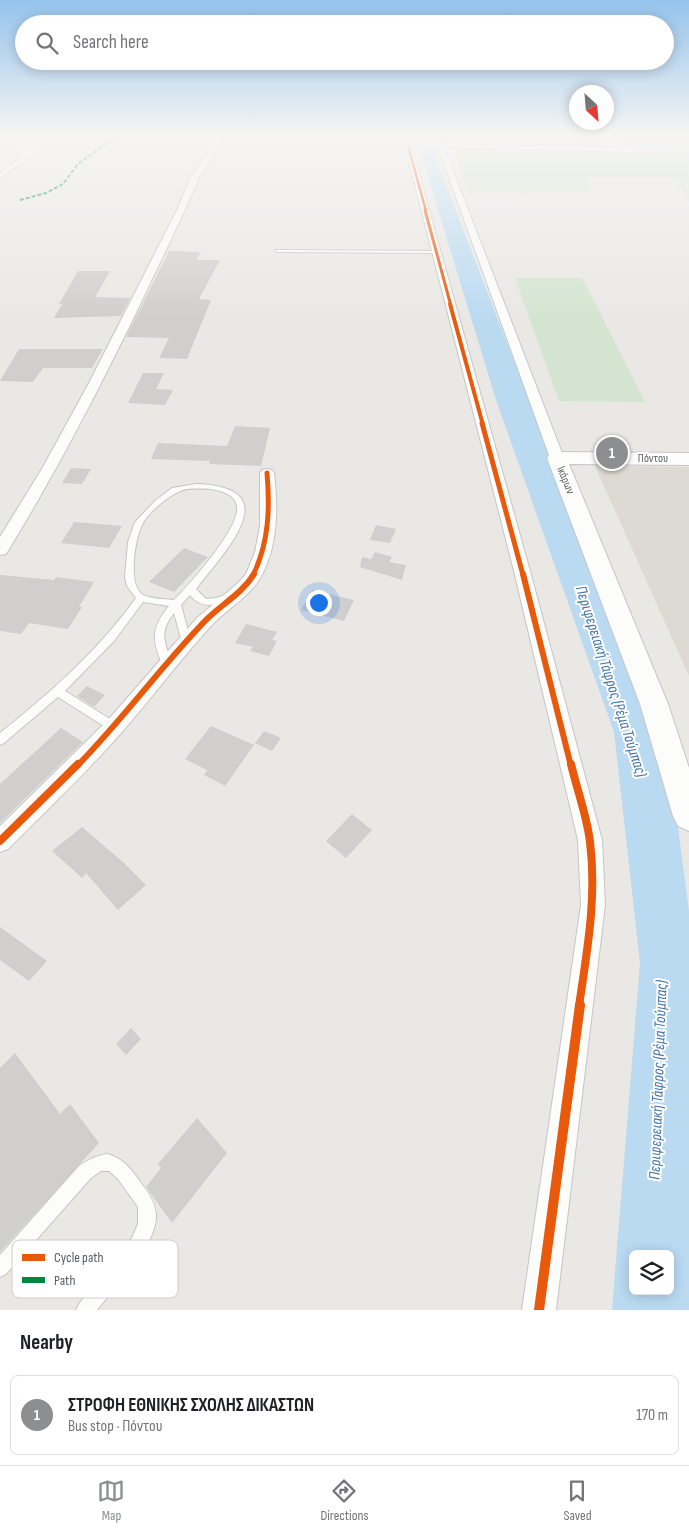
<!DOCTYPE html>
<meta charset="utf-8">
<style>
body{margin:0;font-family:"Sofia Sans Condensed",sans-serif;background:#f2f2f2;color:#202124}
.controls{position:absolute;right:15px;bottom:15px;display:grid;overflow:hidden;border-radius:8px;box-shadow:0 2px 12px #0003}
.controls button{width:45px;height:45px;display:grid;place-items:center;padding:0;border:0;border-bottom:1px solid #e0e0e0;background:#fff;color:#202124;font:25px sans-serif}
.compass{position:absolute;left:569px;top:85px;width:45px;height:45px;border-radius:50%;background:#fff;box-shadow:0 2px 12px #0003;rotate:154deg}
.you{position:absolute;left:318px;top:602px;width:18px;height:18px;margin:-12px;border:4px solid #fff;border-radius:50%;background:#1a73e8;box-shadow:0 0 0 8px #1a73e833}
.badge{display:grid;place-items:center;width:32px;height:32px;border-radius:50%;background:#8c8e8f;color:#fff;font-size:16px;font-weight:700}
.pin{position:absolute;translate:-50% -50%;border:2px solid #fff;box-shadow:0 1px 5px #0006}
.list{margin:0;padding:0;list-style:none}
h2{display:flex;justify-content:space-between;align-items:center;height:65px;margin:0;padding:0 20px;font-size:21px}
h2 small{font-size:16px;font-weight:400;color:#757577}
.list li{display:grid;grid-template-columns:32px 1fr auto;gap:15px;align-items:center;box-sizing:border-box;height:80px;margin:0 10px 10px;padding:0 10px;border:1px solid #e0e0e0;border-radius:8px}
.list b{display:block;font-size:19px;white-space:nowrap}
.list p{margin:0;font-size:16px;white-space:nowrap;color:#757577}
.list em{font-size:16px;font-style:normal;color:#757577}
.icon{flex:none;width:28px;height:28px;fill:none;stroke:currentColor;stroke-width:2;stroke-linecap:round;stroke-linejoin:round}
.map{position:relative;flex:none;width:689px;height:1310px;overflow:hidden}
.search{position:absolute;background:#fff;box-shadow:0 2px 12px #0003;left:15px;right:15px;top:15px;height:55px;display:flex;align-items:center;gap:12px;box-sizing:border-box;padding:0 18px;border-radius:28px;color:#757577;font-size:19px}
.sheet{height:155px;background:#fff}
nav{display:flex;justify-content:space-around;align-items:center;box-sizing:border-box;height:70px;border-top:1px solid #e0e0e0;background:#fff;font-size:14px;color:#757577}
nav a{display:grid;justify-items:center;gap:2px}
nav .on{color:#8c8e8f}
.map>svg:first-child{display:block}
.education{fill:#dddad4}
.green{fill:#d3e5d0}
.water{fill:#badaf2;fill-rule:evenodd}
.building{fill:#d0cfcd}
.lines{fill:none;stroke-linecap:round;stroke-linejoin:round}
.service-casing{stroke:#c5c5c5;stroke-width:2}
.minor-casing{stroke:#c5c5c5;stroke-width:2}
.secondary-casing{stroke:#c6c6c6;stroke-width:2}
.service{fill:#fcfcfb;fill-rule:evenodd}
.minor{fill:#fcfcfb;fill-rule:evenodd}
.secondary{fill:#fcfcfb;fill-rule:evenodd}
.quiet{stroke:#00873e;stroke-width:2;stroke-dasharray:4 2;stroke-linecap:butt}
.cycleway-far6-casing{stroke:#fff;stroke-width:4}
.cycleway-far5-casing{stroke:#fff;stroke-width:5}
.cycleway-far4-casing{stroke:#fff;stroke-width:5.5}
.cycleway-far3-casing{stroke:#fff;stroke-width:8}
.cycleway-far2-casing{stroke:#fff;stroke-width:9}
.cycleway-far1-casing{stroke:#fff;stroke-width:11}
.cycleway-casing{stroke:#fff;stroke-width:13}
.cycleway-far6{stroke:#e8590c;stroke-width:2.5}
.cycleway-far5{stroke:#e8590c;stroke-width:3}
.cycleway-far4{stroke:#e8590c;stroke-width:4}
.cycleway-far3{stroke:#e8590c;stroke-width:5}
.cycleway-far2{stroke:#e8590c;stroke-width:6}
.cycleway-far1{stroke:#e8590c;stroke-width:8}
.cycleway{stroke:#e8590c;stroke-width:10}
.labels{text-anchor:middle;stroke-width:4;stroke-linejoin:round;paint-order:stroke}
.far-street-label{font-size:12px;fill:#5a5d61;stroke:#fff}
.water-label{font-size:16px;font-style:italic;fill:#4476a8;stroke:#fff}
.key{fill:#fff;stroke:#ceced0;stroke-width:1}
.key-label{font-size:14px;fill:#5a5d61}
</style>
<div class="map">
<svg width="689" height="1310" viewBox="0 0 689 1310">
<rect width="100%" height="100%" fill="#eae8e4"/>
<g class="education">
<path d="M 438,136 L 594,136 L 640,147 L 448,143 Z"/>
<path d="M 595,466 L 689,467 L 689,676 Z"/>
</g>
<g class="green">
<path d="M 602,136 L 689,136 L 689,150 L 655,149 Z"/>
<path d="M 454,148 L 689,154 L 689,201 L 672,178 L 586,178 L 593,192 L 468,193 Z"/>
<path d="M 515,278 L 582,278 L 645,402 L 559,401 Z"/>
</g>
<path class="water" d="M 411,136 L 424,136 L 430,143 L 670,767 L 689,911 L 689,1310 L 612,1310 L 640,963 L 614,732 L 497,403 L 418,144 ZM 633,1254 L 670,1254 L 670,1291 L 633,1291 Z"/>
<g class="building">
<path d="M 169,251 L 201,252 L 196,260 L 220,260 L 199,299 L 211,300 L 187,359 L 159,358 L 169,338 L 126,337 Z"/>
<path d="M 78,271 L 110,271 L 95,297 L 130,298 L 121,316 L 54,318 L 62,304 L 59,304 Z"/>
<path d="M 19,349 L 103,349 L 92,368 L 43,368 L 33,382 L 0,381 Z"/>
<path d="M 143,373 L 164,373 L 156,389 L 173,390 L 165,405 L 128,403 Z"/>
<path d="M 235,426 L 270,428 L 261,466 L 209,464 L 210,461 L 151,459 L 158,443 L 227,446 Z"/>
<path d="M 71,468 L 91,469 L 82,484 L 62,483 Z"/>
<path d="M 74,522 L 122,526 L 109,548 L 61,543 Z"/>
<path d="M 376,525 L 396,529 L 390,543 L 370,540 Z"/>
<path d="M 184,548 L 208,557 L 174,592 L 149,582 Z"/>
<path d="M 375,552 L 392,557 L 389,562 L 406,565 L 402,580 L 360,567 L 362,557 L 371,559 Z"/>
<path d="M 0,575 L 54,580 L 56,577 L 94,582 L 79,607 L 82,607 L 68,629 L 29,623 L 21,634 L 0,631 Z"/>
<path d="M 312,590 L 354,600 L 344,621 L 301,610 Z"/>
<path d="M 246,624 L 277,632 L 272,640 L 277,641 L 269,656 L 250,651 L 253,647 L 235,643 Z"/>
<path d="M 87,686 L 105,695 L 94,707 L 77,696 Z"/>
<path d="M 211,726 L 254,745 L 225,786 L 204,775 L 207,770 L 185,759 Z"/>
<path d="M 61,728 L 83,742 L 0,823 L 0,784 Z"/>
<path d="M 264,731 L 281,738 L 272,751 L 255,743 Z"/>
<path d="M 352,814 L 372,830 L 346,858 L 326,841 Z"/>
<path d="M 82,827 L 124,863 L 146,885 L 118,910 L 86,873 L 82,878 L 52,851 Z"/>
<path d="M 0,927 L 47,961 L 29,981 L 0,960 Z"/>
<path d="M 131,1028 L 141,1039 L 126,1055 L 116,1044 Z"/>
<path d="M 15,1053 L 60,1114 L 70,1104 L 99,1143 L 0,1252 L 0,1068 Z"/>
<path d="M 197,1118 L 227,1153 L 172,1223 L 146,1187 L 161,1168 L 158,1164 Z"/>
</g>
<g class="lines">
<g class="service-casing">
<g id="service">
<path d="M 430,136 L 435,136 L 446,145 L 443,146 Z"/>
<path d="M 275,250 L 437,251 L 439,252 L 437,253 L 277,252 Z"/>
<path d="M 196,484 C 289,487 225,551 196,589 L 206,599 L 216,598 L 228,594 L 233,597 L 231,599 C 216,605 202,610 190,595 L 181,605 L 191,642 L 186,646 L 183,645 L 174,613 C 158,633 165,644 173,665 L 172,668 L 164,668 C 152,642 150,629 169,606 L 143,602 L 114,641 L 65,691 L 118,724 L 119,727 L 118,730 L 114,732 L 110,730 L 58,697 L 4,743 L 0,745 L 0,733 C 50,693 98,651 136,598 L 127,586 L 125,577 L 128,542 L 135,522 L 155,501 L 172,488 ZM 187,489 C 201,488 233,487 237,506 C 241,527 189,585 174,600 C 165,599 151,599 143,595 C 127,585 135,539 142,525 C 148,512 173,491 187,489 Z"/>
<path d="M 108,1154 C 124,1159 132,1170 141,1183 C 148,1192 155,1202 156,1214 C 158,1244 115,1287 97,1310 L 76,1310 L 79,1304 L 132,1238 L 138,1224 L 138,1207 L 118,1179 L 109,1171 L 101,1171 L 91,1178 L 6,1274 L 0,1277 L 0,1255 L 79,1166 C 88,1160 97,1155 108,1154 Z"/>
</g>
</g>
<g class="minor-casing">
<g id="minor">
<path d="M 215,136 L 221,136 C 219,154 203,166 197,182 C 178,227 156,270 136,313 C 96,395 54,476 6,554 L 0,555 L 0,537 L 43,467 L 89,383 L 177,210 L 191,177 L 214,144 Z"/>
<path d="M 407,140 L 410,142 L 530,571 L 602,840 L 605,905 L 556,1310 L 522,1310 L 581,905 L 578,840 L 514,571 L 404,142 Z"/>
<path d="M 43,143 L 46,145 L 45,146 L 0,178 L 0,173 L 21,158 L 17,155 L 19,154 L 31,144 Z"/>
<path d="M 442,144 L 635,148 L 638,150 L 635,152 L 447,147 L 445,150 L 564,458 L 562,461 L 552,461 L 550,458 L 439,150 Z"/>
<path d="M 267,469 L 272,470 L 274,473 C 278,507 278,542 263,573 C 251,597 227,608 210,627 C 179,661 152,698 122,732 C 86,773 47,810 8,849 L 0,852 L 0,826 L 108,720 L 197,618 L 237,584 L 246,574 L 255,552 L 260,526 L 260,473 L 262,470 Z"/>
</g>
</g>
<g class="secondary-casing">
<path id="secondary" d="M 557,452 L 689,453 L 689,465 L 569,464 L 668,704 L 689,768 L 689,831 L 678,826 L 673,816 L 640,704 L 547,458 L 550,454 Z"/>
</g>
<use href="#service" class="service"/>
<use href="#minor" class="minor"/>
<use href="#secondary" class="secondary"/>
<path class="quiet" d="M 20,200 L 46,193 L 63,184 L 78,164 L 117,136"/>
<g class="cycleway-far6-casing">
<path id="cycleway-far6" d="M 407,142 L 426,211"/>
</g>
<g class="cycleway-far5-casing">
<path id="cycleway-far5" d="M 425,210 L 451,306"/>
</g>
<g class="cycleway-far4-casing">
<path id="cycleway-far4" d="M 450,304 L 483,425"/>
</g>
<g class="cycleway-far3-casing">
<g id="cycleway-far3">
<path d="M 482,423 L 523,575"/>
<path d="M 253,575 C 269,543 270,508 267,473"/>
</g>
</g>
<g class="cycleway-far2-casing">
<g id="cycleway-far2">
<path d="M 523,574 L 571,766"/>
<path d="M 77,766 C 122,720 160,668 204,622 C 220,605 242,594 254,574"/>
</g>
</g>
<g class="cycleway-far1-casing">
<g id="cycleway-far1">
<path d="M 571,764 C 577,790 587,816 590,842 C 597,898 587,951 579,1006"/>
<path d="M 0,841 L 78,764"/>
</g>
</g>
<g class="cycleway-casing">
<path id="cycleway" d="M 539,1310 L 580,1005"/>
</g>
<use href="#cycleway-far6" class="cycleway-far6"/>
<use href="#cycleway-far5" class="cycleway-far5"/>
<use href="#cycleway-far4" class="cycleway-far4"/>
<use href="#cycleway-far3" class="cycleway-far3"/>
<use href="#cycleway-far2" class="cycleway-far2"/>
<use href="#cycleway-far1" class="cycleway-far1"/>
<use href="#cycleway" class="cycleway"/>
</g>
<linearGradient id="sky" x2="0" y2="1"><stop stop-color="#95c3ec"/><stop offset="0.42" stop-color="#f6f5f3"/><stop offset="1" stop-color="#f6f5f3" stop-opacity="0"/></linearGradient>
<rect width="689" height="320" fill="url(#sky)"/>
<g class="labels">
<g class="far-street-label">
<text x="653" y="462">Πόντου</text>
<text transform="translate(566 480) rotate(68)" y="4">Ικάρων</text>
</g>
<g class="water-label">
<text transform="translate(612 681) rotate(72)" y="6">Περιφερειακή Τάφρος (Ρέμα Τούμπας)</text>
<text transform="translate(657 1080) rotate(-88)" y="6">Περιφερειακή Τάφρος (Ρέμα Τούμπας)</text>
</g>
</g>
<rect x="12" y="1240" width="166" height="58" rx="8" class="key"/>
<rect x="22" y="1254" width="23" height="7" fill="#e8590c"/>
<rect x="22" y="1277" width="23" height="6" fill="#00873e"/>
<g class="key-label">
<text x="54" y="1262">Cycle path</text>
<text x="54" y="1285">Path</text>
</g>
</svg>
<div class="controls">
<button><svg class="icon" aria-label="layers" viewBox="0 0 24 24"><path d="M12 4l9 5-9 5-9-5zM3 14l9 5 9-5"/></svg></button>
</div>
<svg class="compass" viewBox="-18 -18 36 36"><path d="M0-13l5 13h-10z" fill="#e53935"/><path d="M0 13l5-13h-10z" fill="#757577"/></svg>
<div class="you"></div>
<div class="pin badge" style="left:612px;top:453px">1</div>
<div class="search"><svg class="icon" aria-label="search" viewBox="0 0 24 24"><circle cx="10" cy="10" r="6"/><path d="M15 15l6 6"/></svg>Search here</div>
</div>
<section class="sheet">
<h2>Nearby<small></small></h2>
<ul class="list">
<li><span class="badge">1</span><div><b>ΣΤΡΟΦΗ ΕΘΝΙΚΗΣ ΣΧΟΛΗΣ ΔΙΚΑΣΤΩΝ</b><p>Bus stop · Πόντου</p></div><em>170 m</em></li>
</ul>
</section>
<nav>
<a class="on"><svg class="icon" aria-label="map" viewBox="0 0 24 24"><path d="M3 6l6-2 6 2 6-2v14l-6 2-6-2-6 2zM9 4v14M15 6v14"/></svg>Map</a>
<a><svg class="icon" aria-label="directions" viewBox="0 0 24 24"><path d="M12 3l9 9-9 9-9-9zM9 14v-3h6M13 9l2 2-2 2"/></svg>Directions</a>
<a><svg class="icon" aria-label="saved" viewBox="0 0 24 24"><path d="M7 4h10v16l-5-4-5 4z"/></svg>Saved</a>
</nav>
